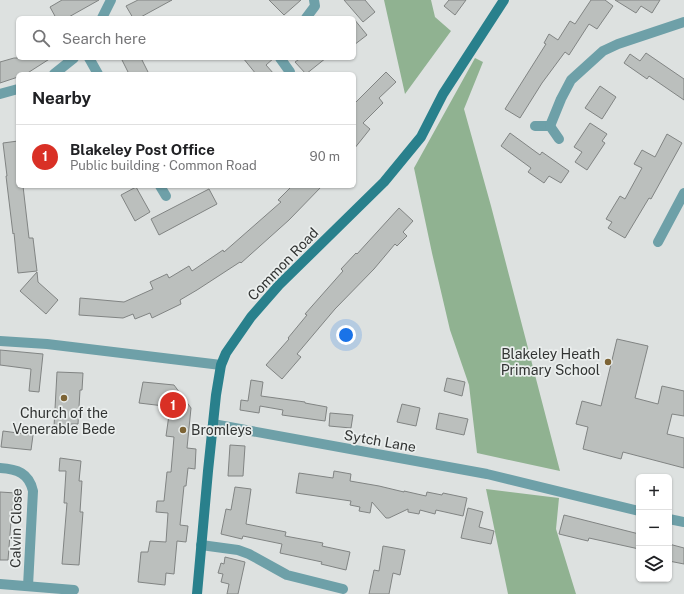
<!DOCTYPE html>
<meta charset="utf-8">
<style>
body{margin:0;font-family:"Public Sans",sans-serif;background:#f6f6f6;color:#202124}
.controls{position:absolute;right:12px;bottom:12px;display:grid;overflow:hidden;border-radius:6px;box-shadow:0 1px 3px #0004}
.controls button{width:36px;height:36px;display:grid;place-items:center;padding:0;border:0;border-bottom:1px solid #e0e0e0;background:#fff;color:#202124;font:20px sans-serif}
.you{position:absolute;left:346px;top:335px;width:14px;height:14px;margin:-10px;border:3px solid #fff;border-radius:50%;background:#1a73e8;box-shadow:0 0 0 6px #1a73e833}
.badge{display:grid;place-items:center;width:26px;height:26px;border-radius:50%;background:#d93025;color:#fff;font-size:13px;font-weight:700}
.pin{position:absolute;translate:-50% -50%;border:2px solid #fff;box-shadow:0 1px 4px #0006}
.list{margin:0;padding:0;list-style:none}
h2{display:flex;justify-content:space-between;align-items:center;height:52px;margin:0;padding:0 16px;font-size:17px}
h2 small{font-size:13px;font-weight:400;color:#757577}
.list li{display:grid;grid-template-columns:26px 1fr auto;gap:12px;align-items:center;box-sizing:border-box;height:64px;padding:0 16px;border-top:1px solid #e0e0e0}
.list b{display:block;font-size:15px;white-space:nowrap}
.list p{margin:0;font-size:13px;white-space:nowrap;color:#757577}
.list em{font-size:13px;font-style:normal;color:#757577}
.icon{flex:none;width:22px;height:22px;fill:none;stroke:currentColor;stroke-width:2;stroke-linecap:round;stroke-linejoin:round}
.map{position:relative;flex:none;width:684px;height:594px;overflow:hidden}
.search{position:absolute;background:#fff;box-shadow:0 1px 3px #0004;left:16px;top:16px;width:340px;height:44px;display:flex;align-items:center;gap:10px;box-sizing:border-box;padding:0 14px;border-radius:6px;color:#757577;font-size:15px}
.panel{position:absolute;background:#fff;box-shadow:0 1px 3px #0004;left:16px;top:72px;width:340px;height:116px;border-radius:6px}
.map>svg:first-child{display:block}
.forest{fill:#90b291}
.building{fill:#bbbfbd;stroke:#818483}
.lines{fill:none;stroke-linecap:round;stroke-linejoin:round}
.street{stroke:#6ea0a8;stroke-width:10}
.secondary{stroke:#29808c;stroke-width:10}
.poi-dot{fill:#7d6435;stroke:#eaeeed;stroke-width:1.5}
.labels{text-anchor:middle;stroke-width:3.5;stroke-linejoin:round;paint-order:stroke}
.street-label{font-size:14px;fill:#323433;stroke:#eaeeed}
.poi-label{font-size:14px;fill:#323433;stroke:#eaeeed;text-anchor:end}
</style>
<div class="map">
<svg width="684" height="594" viewBox="0 0 684 594">
<rect width="100%" height="100%" fill="#dde1e0"/>
<g class="forest">
<path d="M 384,0 L 431,0 L 435,17 L 451,31 L 405,94 Z"/>
<path d="M 475,58 L 483,62 L 464,109 L 491,206 L 560,471 L 477,453 L 469,385 L 450,330 L 432,253 L 414,168 Z"/>
<path d="M 486,489 L 559,498 L 556,529 L 576,594 L 508,594 Z"/>
</g>
<g class="building">
<path d="M 62,0 L 99,0 L 67,18 L 56,18 L 50,7 Z"/>
<path d="M 138,0 L 172,0 L 139,18 L 133,18 L 126,6 Z"/>
<path d="M 269,0 L 301,0 L 284,15 Z"/>
<path d="M 344,0 L 365,0 L 375,12 L 363,22 Z"/>
<path d="M 449,0 L 466,0 L 455,15 L 444,6 Z"/>
<path d="M 591,0 L 605,0 L 613,6 L 597,29 L 589,24 L 569,55 L 565,52 L 542,83 L 520,118 L 505,109 L 546,44 L 544,43 L 549,34 L 558,40 L 570,21 L 575,24 Z"/>
<path d="M 615,0 L 660,0 L 652,13 L 641,6 L 636,13 Z"/>
<path d="M 354,19 L 367,35 L 354,45 Z"/>
<path d="M 646,53 L 684,79 L 684,100 L 649,76 L 647,79 L 624,63 L 630,54 L 640,61 Z"/>
<path d="M 14,58 L 51,58 L 26,74 L 18,74 L 18,77 L 0,83 L 0,62 Z"/>
<path d="M 121,58 L 141,58 L 149,74 L 129,74 Z"/>
<path d="M 243,58 L 274,58 L 266,65 L 274,74 L 256,74 Z"/>
<path d="M 301,58 L 326,58 L 306,74 L 295,62 Z"/>
<path d="M 386,72 L 396,82 L 379,98 L 383,103 L 363,123 L 370,129 L 354,149 L 354,104 Z"/>
<path d="M 600,86 L 616,97 L 602,119 L 585,108 Z"/>
<path d="M 590,123 L 607,134 L 602,141 L 605,143 L 587,170 L 575,162 L 582,152 L 574,147 Z"/>
<path d="M 510,133 L 540,155 L 542,152 L 569,171 L 561,183 L 549,176 L 544,183 L 528,172 L 531,168 L 501,146 Z"/>
<path d="M 667,134 L 682,143 L 651,199 L 649,198 L 625,238 L 608,228 L 612,222 L 606,219 L 620,196 L 625,199 L 642,168 L 634,164 L 642,150 L 655,157 Z"/>
<path d="M 18,141 L 18,186 L 23,186 L 29,238 L 33,238 L 37,271 L 18,273 L 14,233 L 13,234 L 6,176 L 7,176 L 3,143 Z"/>
<path d="M 292,186 L 322,186 L 289,220 L 241,263 L 240,262 L 197,290 L 180,300 L 181,304 L 152,318 L 150,313 L 135,319 L 133,314 L 123,318 L 79,315 L 80,298 L 124,302 L 153,289 L 150,282 L 167,274 L 169,278 L 189,266 L 192,271 L 223,250 L 224,252 L 281,202 L 278,200 Z"/>
<path d="M 136,187 L 150,212 L 135,221 L 121,195 Z"/>
<path d="M 209,189 L 217,204 L 159,235 L 151,219 Z"/>
<path d="M 399,208 L 413,221 L 403,232 L 407,236 L 397,246 L 395,244 L 374,269 L 335,309 L 297,354 L 301,357 L 282,379 L 266,365 L 289,339 L 288,338 L 307,315 L 305,314 L 343,271 L 341,269 L 356,253 L 357,254 Z"/>
<path d="M 37,272 L 38,282 L 58,300 L 46,314 L 20,291 Z"/>
<path d="M 617,339 L 648,346 L 635,398 L 658,404 L 662,386 L 684,391 L 684,416 L 672,414 L 667,434 L 684,438 L 684,468 L 623,452 L 621,459 L 583,449 L 588,427 L 576,424 L 582,401 L 601,406 Z"/>
<path d="M 0,350 L 43,354 L 39,392 L 29,391 L 31,369 L 0,365 Z"/>
<path d="M 57,372 L 83,373 L 82,390 L 80,390 L 78,424 L 70,424 L 70,428 L 54,427 Z"/>
<path d="M 447,378 L 465,382 L 462,396 L 444,391 Z"/>
<path d="M 251,380 L 263,382 L 261,396 L 305,402 L 305,403 L 327,407 L 325,421 L 282,415 L 283,410 L 260,406 L 259,413 L 240,410 L 241,400 L 248,401 Z"/>
<path d="M 143,382 L 174,385 L 191,408 L 187,448 L 196,449 L 195,469 L 188,468 L 186,486 L 184,486 L 180,525 L 188,526 L 186,542 L 177,541 L 174,574 L 166,573 L 165,585 L 138,582 L 141,552 L 148,552 L 150,541 L 166,542 L 168,513 L 156,512 L 157,501 L 164,501 L 167,472 L 171,472 L 174,437 L 166,436 L 169,415 L 164,406 L 139,403 Z"/>
<path d="M 402,404 L 420,408 L 416,426 L 397,422 Z"/>
<path d="M 330,413 L 353,415 L 351,428 L 329,426 Z"/>
<path d="M 439,413 L 468,419 L 464,435 L 436,429 Z"/>
<path d="M 3,431 L 33,435 L 31,450 L 1,447 Z"/>
<path d="M 230,445 L 245,446 L 243,476 L 228,476 Z"/>
<path d="M 60,458 L 81,461 L 79,481 L 82,481 L 80,512 L 83,512 L 79,565 L 62,564 L 67,503 L 64,503 L 66,471 L 59,471 Z"/>
<path d="M 334,471 L 351,474 L 350,481 L 379,486 L 404,492 L 404,491 L 426,496 L 427,492 L 442,495 L 443,493 L 467,498 L 463,516 L 436,510 L 435,514 L 420,510 L 419,514 L 408,512 L 408,509 L 389,518 L 386,518 L 372,502 L 370,513 L 359,511 L 360,507 L 350,505 L 351,501 L 296,493 L 299,473 L 333,478 Z"/>
<path d="M 235,487 L 251,489 L 246,524 L 286,532 L 285,536 L 323,543 L 322,546 L 350,552 L 346,570 L 321,564 L 322,562 L 280,553 L 282,544 L 243,536 L 242,539 L 221,534 L 226,509 L 231,510 Z"/>
<path d="M 0,492 L 16,493 L 15,509 L 12,509 L 8,560 L 0,560 Z"/>
<path d="M 468,508 L 483,512 L 479,527 L 494,531 L 491,544 L 461,538 Z"/>
<path d="M 564,515 L 639,534 L 639,549 L 589,538 L 588,541 L 559,534 Z"/>
<path d="M 669,544 L 684,548 L 684,564 L 669,561 Z"/>
<path d="M 383,546 L 405,550 L 400,575 L 393,573 L 389,594 L 369,594 L 374,570 L 379,571 Z"/>
<path d="M 225,557 L 245,562 L 238,594 L 227,594 L 229,584 L 221,582 L 223,574 L 218,573 L 221,563 L 224,564 Z"/>
</g>
<g class="lines">
<g class="street">
<path d="M 102,18 L 111,0"/>
<path d="M 306,18 L 315,6 L 314,0"/>
<path d="M 89,58 L 98,74"/>
<path d="M 280,58 L 290,72"/>
<path d="M 54,74 L 74,58"/>
<path d="M 0,94 L 18,89"/>
<path d="M 535,126 L 550,126 L 559,139"/>
<path d="M 550,126 L 561,99 L 571,80 L 603,51 L 618,44 L 684,22"/>
<path d="M 160,186 L 166,196"/>
<path d="M 658,242 L 684,193"/>
<path d="M 0,341 L 47,344 L 221,365"/>
<path d="M 213,424 L 487,474 L 639,511"/>
<path d="M 0,468 C 17,469 29,473 33,491 L 28,586"/>
<path d="M 669,519 L 684,522"/>
<path d="M 201,545 L 238,550 L 249,554 L 287,575 L 343,589"/>
<path d="M 0,584 L 74,590"/>
</g>
<path class="secondary" d="M 197,594 L 208,471 L 216,395 L 221,365 L 226,353 L 251,317 L 279,285 L 384,182 L 421,137 L 443,94 L 504,0"/>
</g>
<g class="poi-dot">
<circle cx="608" cy="362" r="4"/>
<circle cx="64" cy="398" r="4"/>
<circle cx="183" cy="430" r="4"/>
</g>
<g class="labels">
<g class="street-label">
<text transform="translate(283 264) rotate(-46)" y="5">Common Road</text>
<text transform="translate(380 441) rotate(10)" y="5">Sytch Lane</text>
<text transform="translate(16 528) rotate(-89)" y="5">Calvin Close</text>
</g>
<g class="poi-label">
<text x="600" y="359">Blakeley Heath<tspan x="600" dy="16">Primary School</tspan></text>
<text x="64" y="418" text-anchor="middle">Church of the<tspan x="64" dy="16">Venerable Bede</tspan></text>
<text x="191" y="435" text-anchor="start">Bromleys</text>
</g>
</g>
</svg>
<div class="controls">
<button>+</button>
<button>−</button>
<button><svg class="icon" aria-label="layers" viewBox="0 0 24 24"><path d="M12 4l9 5-9 5-9-5zM3 14l9 5 9-5"/></svg></button>
</div>
<div class="you"></div>
<div class="pin badge" style="left:173px;top:405px">1</div>
<div class="search"><svg class="icon" aria-label="search" viewBox="0 0 24 24"><circle cx="10" cy="10" r="6"/><path d="M15 15l6 6"/></svg>Search here</div>
<section class="panel">
<h2>Nearby<small></small></h2>
<ul class="list">
<li><span class="badge">1</span><div><b>Blakeley Post Office</b><p>Public building · Common Road</p></div><em>90 m</em></li>
</ul>
</section>
</div>
